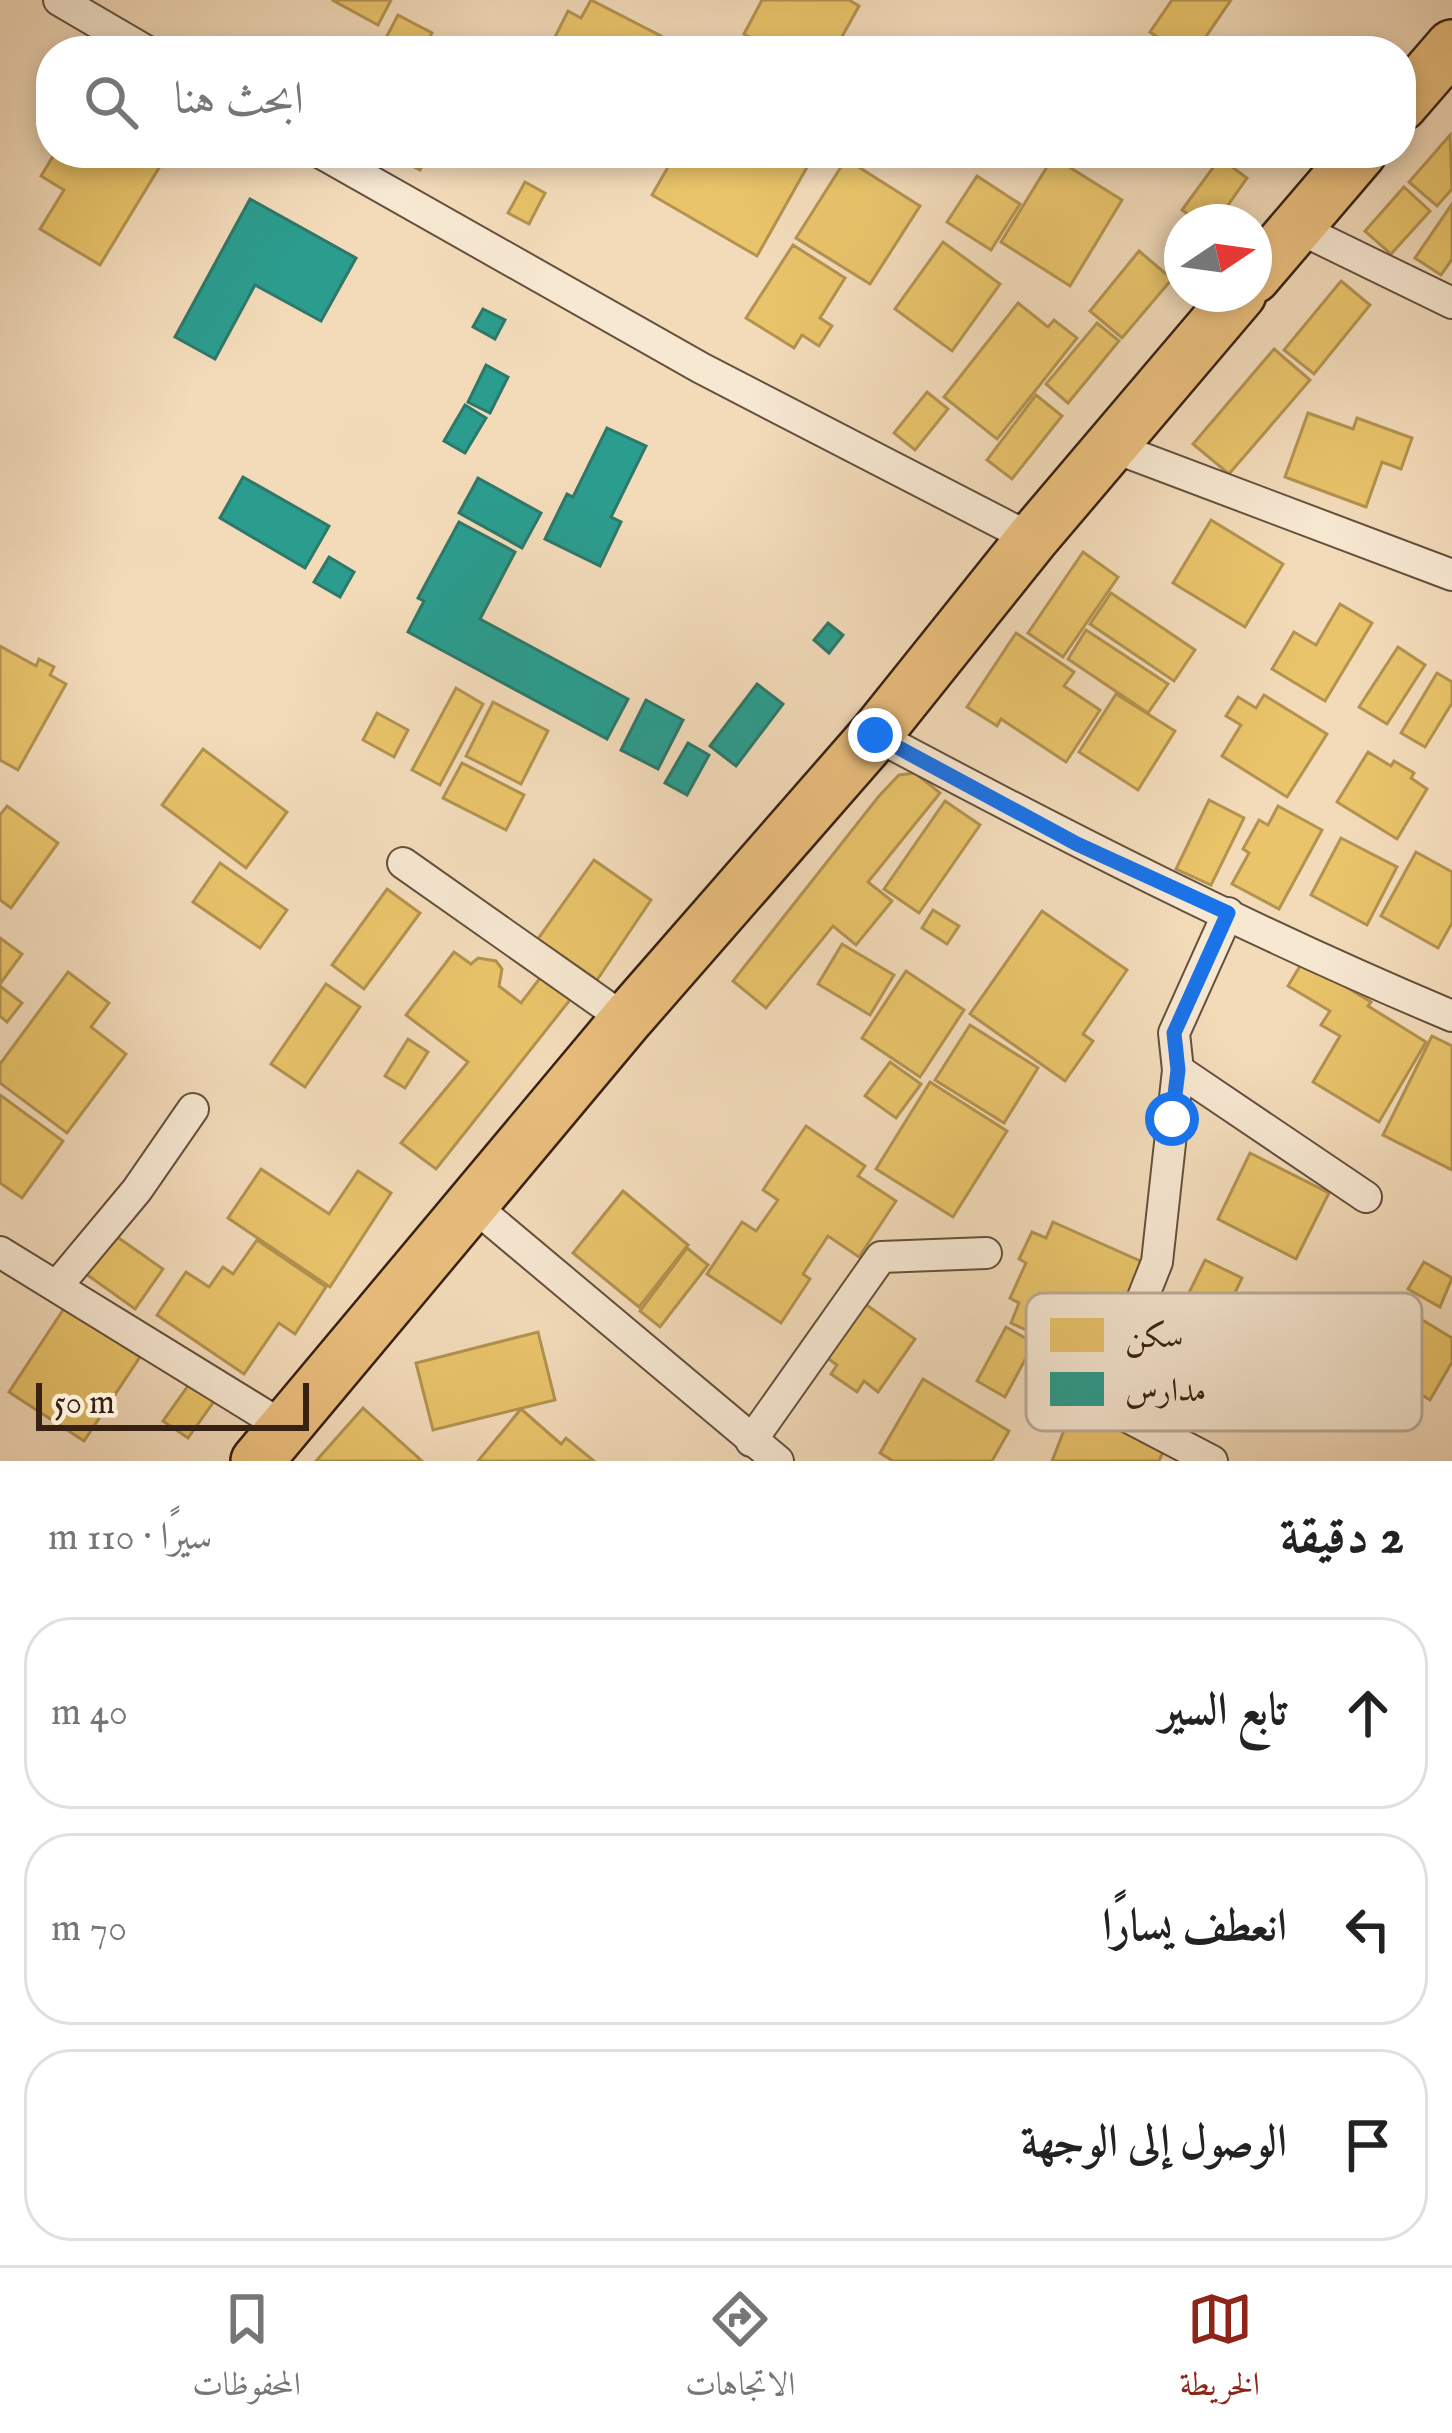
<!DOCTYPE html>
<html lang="ar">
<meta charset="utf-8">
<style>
body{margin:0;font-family:"IM FELL English",Amiri,serif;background:#f2f2f2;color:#222;direction:rtl}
.compass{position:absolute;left:1164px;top:204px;width:108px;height:108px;border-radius:50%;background:#fff;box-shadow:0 6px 18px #0003;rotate:77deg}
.scale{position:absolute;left:36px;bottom:30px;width:273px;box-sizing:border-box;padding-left:12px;border:6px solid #362112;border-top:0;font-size:33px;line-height:42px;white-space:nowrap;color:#362112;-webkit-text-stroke:9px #f7e8d2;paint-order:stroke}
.stop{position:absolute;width:36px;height:36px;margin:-27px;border:9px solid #1a73e8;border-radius:50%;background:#fff}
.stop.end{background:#1a73e8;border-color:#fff;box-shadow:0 3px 12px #0008}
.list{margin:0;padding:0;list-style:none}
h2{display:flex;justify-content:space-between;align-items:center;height:156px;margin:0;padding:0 48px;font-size:51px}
h2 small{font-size:39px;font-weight:400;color:#767676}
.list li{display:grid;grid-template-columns:78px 1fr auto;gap:36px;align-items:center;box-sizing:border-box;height:192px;margin:0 24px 24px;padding:0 24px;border:3px solid #e0e0e0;border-radius:48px}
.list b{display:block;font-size:45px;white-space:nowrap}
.list em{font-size:39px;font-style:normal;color:#767676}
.icon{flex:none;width:66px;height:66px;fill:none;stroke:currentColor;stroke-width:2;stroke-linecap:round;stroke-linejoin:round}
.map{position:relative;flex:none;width:1452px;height:1461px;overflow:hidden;direction:ltr}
.search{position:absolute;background:#fff;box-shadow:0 6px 18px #0003;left:36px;right:36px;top:36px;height:132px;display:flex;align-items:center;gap:30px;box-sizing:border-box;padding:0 42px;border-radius:48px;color:#767676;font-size:45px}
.sheet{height:804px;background:#fff}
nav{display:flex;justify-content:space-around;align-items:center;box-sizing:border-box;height:168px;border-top:3px solid #e0e0e0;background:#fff;font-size:33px;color:#767676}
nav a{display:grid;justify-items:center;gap:6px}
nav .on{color:#8f2418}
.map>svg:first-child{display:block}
.homes{fill:#e9c46a;stroke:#b39350;stroke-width:3}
.schools{fill:#2a9d8f;stroke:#2e786a;stroke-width:3}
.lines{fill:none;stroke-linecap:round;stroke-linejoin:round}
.minor-casing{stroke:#65503c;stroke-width:34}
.trunk-casing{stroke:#362112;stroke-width:56}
.minor{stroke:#f7e8d2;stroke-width:30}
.trunk{stroke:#eabe7d;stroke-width:51}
.route{stroke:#1a73e8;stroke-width:15}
.key{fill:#f7e8d2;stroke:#bdac98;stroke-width:3}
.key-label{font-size:33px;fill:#362112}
</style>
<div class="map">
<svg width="1452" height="1461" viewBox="0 0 1452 1461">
<rect width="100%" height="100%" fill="#f3dbba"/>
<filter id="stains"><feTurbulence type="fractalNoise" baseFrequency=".00167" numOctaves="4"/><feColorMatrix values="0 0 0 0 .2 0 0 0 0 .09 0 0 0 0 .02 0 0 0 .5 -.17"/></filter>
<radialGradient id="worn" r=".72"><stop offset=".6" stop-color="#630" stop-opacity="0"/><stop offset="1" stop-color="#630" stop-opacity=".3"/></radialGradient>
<g class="homes">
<path d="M 332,0 L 391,0 L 378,25 Z"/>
<path d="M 591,0 L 661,36 L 654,51 L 558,51 L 560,47 L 552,43 L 568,11 L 581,18 Z"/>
<path d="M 762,0 L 849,0 L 859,6 L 834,51 L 775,51 L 744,34 Z"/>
<path d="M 1172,0 L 1231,0 L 1196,51 L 1178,51 L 1150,32 Z"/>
<path d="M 398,15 L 432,33 L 423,51 L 379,51 Z"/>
<path d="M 1450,135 L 1452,189 L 1437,206 L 1409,182 Z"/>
<path d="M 55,153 L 168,153 L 100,265 L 40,229 L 64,190 L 41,176 Z"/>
<path d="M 387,153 L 430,153 L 420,170 Z"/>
<path d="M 676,153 L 815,153 L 757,256 L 652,195 Z"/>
<path d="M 1053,157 L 1122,200 L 1070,286 L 1001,242 Z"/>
<path d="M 1220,158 L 1247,178 L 1216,222 L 1199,222 L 1182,210 Z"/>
<path d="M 846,159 L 920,206 L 870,284 L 796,238 Z"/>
<path d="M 977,176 L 1020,204 L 991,250 L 947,222 Z"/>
<path d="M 525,182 L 545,193 L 529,224 L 508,213 Z"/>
<path d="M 1404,187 L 1430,211 L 1391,254 L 1365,231 Z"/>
<path d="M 1452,204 L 1452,259 L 1441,275 L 1415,258 Z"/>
<path d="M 943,242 L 1000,284 L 952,351 L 895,309 Z"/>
<path d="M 793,245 L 845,278 L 820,318 L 832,326 L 819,346 L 802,335 L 794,348 L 746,318 Z"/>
<path d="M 1139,251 L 1172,279 L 1122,338 L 1090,311 Z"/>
<path d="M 1341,281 L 1370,305 L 1314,374 L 1284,350 Z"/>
<path d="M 1018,303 L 1048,327 L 1054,320 L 1077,338 L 997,439 L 944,397 Z"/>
<path d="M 1097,323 L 1119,341 L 1068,403 L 1046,384 Z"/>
<path d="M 1274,349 L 1310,380 L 1229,474 L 1193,444 Z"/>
<path d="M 927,392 L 948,409 L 915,450 L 894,433 Z"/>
<path d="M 1036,395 L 1062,416 L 1012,479 L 987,460 Z"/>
<path d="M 1308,413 L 1353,429 L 1357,418 L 1412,438 L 1401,469 L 1382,462 L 1366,507 L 1285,477 Z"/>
<path d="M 1211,520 L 1283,564 L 1245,627 L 1173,583 Z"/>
<path d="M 1083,552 L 1118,577 L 1063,657 L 1028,633 Z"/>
<path d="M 1111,593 L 1195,650 L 1174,681 L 1090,624 Z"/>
<path d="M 1340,604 L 1372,623 L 1325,701 L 1272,669 L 1294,632 L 1316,645 Z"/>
<path d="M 1086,630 L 1168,684 L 1148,713 L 1068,659 Z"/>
<path d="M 1016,633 L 1074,672 L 1064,686 L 1100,710 L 1066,762 L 1001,719 L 997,726 L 967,707 Z"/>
<path d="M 0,646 L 36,666 L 39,659 L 54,667 L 50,675 L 66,684 L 18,770 L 0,760 Z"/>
<path d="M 1398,647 L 1425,665 L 1387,724 L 1359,707 Z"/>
<path d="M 1437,673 L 1452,682 L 1452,703 L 1425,747 L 1401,733 Z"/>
<path d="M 456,688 L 483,704 L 440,785 L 412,770 Z"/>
<path d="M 1116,694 L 1175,731 L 1138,790 L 1079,752 Z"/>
<path d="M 1264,695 L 1327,734 L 1287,797 L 1222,756 L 1241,725 L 1226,716 L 1238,697 L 1256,708 Z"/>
<path d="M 493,702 L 548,731 L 521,784 L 466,756 Z"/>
<path d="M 377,713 L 408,730 L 394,757 L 363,740 Z"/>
<path d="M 203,749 L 287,812 L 246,868 L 162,805 Z"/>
<path d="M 1368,752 L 1391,766 L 1394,761 L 1414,773 L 1411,778 L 1427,789 L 1397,839 L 1337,802 Z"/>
<path d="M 462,763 L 524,795 L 506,830 L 443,798 Z"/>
<path d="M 915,773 L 940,793 L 868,882 L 892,901 L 856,945 L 833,926 L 766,1008 L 733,981 L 879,796 L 899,775 Z"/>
<path d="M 1209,800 L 1244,818 L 1211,885 L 1176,869 Z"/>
<path d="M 945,801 L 980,825 L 919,913 L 884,889 Z"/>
<path d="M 7,806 L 58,843 L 11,908 L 0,900 L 0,815 Z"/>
<path d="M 1278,806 L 1322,830 L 1279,909 L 1232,884 L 1249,853 L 1243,849 L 1259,820 L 1268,825 Z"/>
<path d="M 1341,838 L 1397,867 L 1367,925 L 1311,895 Z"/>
<path d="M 1416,852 L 1452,872 L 1452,923 L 1438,948 L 1381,916 Z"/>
<path d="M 594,860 L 651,900 L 597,980 L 538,939 Z"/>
<path d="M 220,863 L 287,910 L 260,948 L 193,902 Z"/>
<path d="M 387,889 L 420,913 L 364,989 L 332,965 Z"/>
<path d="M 933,910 L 959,926 L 947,944 L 922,928 Z"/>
<path d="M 1042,911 L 1127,970 L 1083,1034 L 1093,1041 L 1065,1081 L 970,1014 Z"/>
<path d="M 0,938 L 22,954 L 0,984 Z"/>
<path d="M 842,944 L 894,975 L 870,1015 L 818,984 Z"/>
<path d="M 454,952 L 471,964 L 478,958 L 496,961 L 502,969 L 499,986 L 521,1003 L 543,974 L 573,996 L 436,1169 L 401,1143 L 468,1062 L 406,1015 Z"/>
<path d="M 1303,961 L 1371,1002 L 1368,1006 L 1426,1042 L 1379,1122 L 1313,1082 L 1340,1036 L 1321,1025 L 1330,1011 L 1288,986 Z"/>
<path d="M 906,971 L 964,1010 L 920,1077 L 862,1038 Z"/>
<path d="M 68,972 L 109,1003 L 91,1027 L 126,1054 L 67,1133 L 0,1083 L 0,1064 Z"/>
<path d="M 326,984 L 360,1007 L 305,1087 L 271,1064 Z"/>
<path d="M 0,986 L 22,1003 L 7,1022 L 0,1016 Z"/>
<path d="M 970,1025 L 1038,1068 L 1004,1123 L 935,1080 Z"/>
<path d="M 1432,1036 L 1452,1046 L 1452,1170 L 1383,1135 Z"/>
<path d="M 408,1039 L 428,1052 L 405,1088 L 385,1076 Z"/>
<path d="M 890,1062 L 921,1084 L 896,1118 L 865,1096 Z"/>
<path d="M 930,1082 L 1007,1131 L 953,1217 L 876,1169 Z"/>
<path d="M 0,1095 L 63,1141 L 22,1198 L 0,1183 Z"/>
<path d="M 806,1126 L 865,1166 L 858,1176 L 896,1201 L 859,1257 L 828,1236 L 803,1274 L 810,1279 L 781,1323 L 707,1274 L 742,1222 L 756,1231 L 778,1200 L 763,1190 Z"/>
<path d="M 1250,1153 L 1329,1193 L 1296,1259 L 1218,1219 Z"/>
<path d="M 261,1169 L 329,1214 L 358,1171 L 391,1193 L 330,1287 L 228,1218 Z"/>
<path d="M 623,1191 L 688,1245 L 639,1307 L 573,1253 Z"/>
<path d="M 1053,1222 L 1147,1264 L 1111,1342 L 1090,1333 L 1081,1355 L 1011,1323 L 1019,1303 L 1010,1298 L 1026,1263 L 1019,1259 L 1032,1232 L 1046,1238 Z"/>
<path d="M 113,1234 L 163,1269 L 135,1309 L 86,1274 Z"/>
<path d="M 257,1240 L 326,1287 L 295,1334 L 279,1323 L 244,1374 L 157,1315 L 186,1272 L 209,1287 L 223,1267 L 233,1274 Z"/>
<path d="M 687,1248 L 708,1265 L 660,1327 L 640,1311 Z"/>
<path d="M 1205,1260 L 1242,1278 L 1203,1360 L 1165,1342 Z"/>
<path d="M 1424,1262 L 1452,1278 L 1440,1307 L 1408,1289 Z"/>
<path d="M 861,1301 L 915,1339 L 878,1392 L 864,1381 L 857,1392 L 831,1374 L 837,1365 L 823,1355 Z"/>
<path d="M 65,1307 L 140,1357 L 84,1441 L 9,1392 Z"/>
<path d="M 1406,1310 L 1452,1338 L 1452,1362 L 1430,1400 L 1373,1366 Z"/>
<path d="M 1006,1327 L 1034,1343 L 1005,1397 L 977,1381 Z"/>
<path d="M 538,1332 L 555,1400 L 433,1430 L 416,1363 Z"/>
<path d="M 923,1379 L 1009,1431 L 992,1461 L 893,1461 L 880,1453 Z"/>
<path d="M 190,1383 L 215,1400 L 188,1438 L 163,1421 Z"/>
<path d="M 363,1408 L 422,1461 L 316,1461 Z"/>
<path d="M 521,1409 L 561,1444 L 566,1438 L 594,1461 L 478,1461 Z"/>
<path d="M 1072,1410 L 1165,1447 L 1159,1461 L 1052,1461 Z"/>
</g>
<g class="schools">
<path d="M 250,199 L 356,258 L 321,321 L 255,285 L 215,359 L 175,337 Z"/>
<path d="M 483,309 L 505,320 L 495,339 L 473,327 Z"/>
<path d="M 486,365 L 508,377 L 490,413 L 468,402 Z"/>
<path d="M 465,405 L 486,418 L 465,453 L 444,441 Z"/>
<path d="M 607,428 L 646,446 L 611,517 L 621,522 L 600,566 L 545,539 L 567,494 L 573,497 Z"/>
<path d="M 243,477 L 329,526 L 305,568 L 220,518 Z"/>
<path d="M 478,478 L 541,513 L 522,548 L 459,513 Z"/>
<path d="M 459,522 L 515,552 L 480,619 L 628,699 L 607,739 L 408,632 L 424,601 L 418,598 Z"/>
<path d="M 329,557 L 354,572 L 340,597 L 314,582 Z"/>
<path d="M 828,623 L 843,635 L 829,653 L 814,640 Z"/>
<path d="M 757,684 L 783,704 L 736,766 L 710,746 Z"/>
<path d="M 646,700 L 683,720 L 658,769 L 621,750 Z"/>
<path d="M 688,743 L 709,755 L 687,795 L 665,783 Z"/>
</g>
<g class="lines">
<g class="minor-casing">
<g id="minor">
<path d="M 59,0 L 146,51"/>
<path d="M 321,153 L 701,368 L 1032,539"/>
<path d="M 1296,227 L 1452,303"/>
<path d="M 1110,446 L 1452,575"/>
<path d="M 875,735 C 1064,836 1254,933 1452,1016"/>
<path d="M 403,863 L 626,1020"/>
<path d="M 1178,1070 L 1366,1197"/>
<path d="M 474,1206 L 778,1461"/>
<path d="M 0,1252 L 286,1428"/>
<path d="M 57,1286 L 137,1190 L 193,1109"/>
<path d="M 751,1441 L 881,1257 L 986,1253"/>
<path d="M 1212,1461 L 1101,1403 L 1157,1262 L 1178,1070 L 1174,1033 L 1228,913"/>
</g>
</g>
<g class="trunk-casing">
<g id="trunk">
<path d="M 1401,105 L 1452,46"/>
<path d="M 1254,277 L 1360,153"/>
<path d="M 257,1461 L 626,1020 L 875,735 L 1032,539 L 1240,294"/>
</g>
</g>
<use href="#minor" class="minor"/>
<use href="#trunk" class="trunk"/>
</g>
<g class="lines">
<path class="route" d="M 875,735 L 1077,844 L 1228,913 L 1174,1033 L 1178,1070 L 1172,1119"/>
</g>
<rect x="1026" y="1293" width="396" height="138" rx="18" class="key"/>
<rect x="1050" y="1318" width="54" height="34" fill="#e9c46a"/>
<rect x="1050" y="1372" width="54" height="34" fill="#2a9d8f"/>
<g class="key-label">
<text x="1125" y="1347">سكن</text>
<text x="1125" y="1401">مدارس</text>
</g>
<rect width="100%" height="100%" filter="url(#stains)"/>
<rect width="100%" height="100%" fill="url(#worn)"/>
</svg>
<svg class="compass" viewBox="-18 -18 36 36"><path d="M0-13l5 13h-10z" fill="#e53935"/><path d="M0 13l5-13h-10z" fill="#767676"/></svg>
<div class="scale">50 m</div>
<div class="stop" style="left:1172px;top:1119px"></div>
<div class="stop end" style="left:875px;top:735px"></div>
<div class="search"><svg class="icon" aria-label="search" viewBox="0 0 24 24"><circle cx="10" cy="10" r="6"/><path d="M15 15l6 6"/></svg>ابحث هنا</div>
</div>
<section class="sheet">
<h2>2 دقيقة<small>سيرًا · 110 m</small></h2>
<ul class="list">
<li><svg class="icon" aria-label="ahead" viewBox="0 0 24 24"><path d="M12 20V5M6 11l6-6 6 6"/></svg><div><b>تابع السير</b></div><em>40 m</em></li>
<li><svg class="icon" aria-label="left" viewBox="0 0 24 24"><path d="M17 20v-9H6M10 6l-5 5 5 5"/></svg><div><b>انعطف يسارًا</b></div><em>70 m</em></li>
<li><svg class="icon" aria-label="arrive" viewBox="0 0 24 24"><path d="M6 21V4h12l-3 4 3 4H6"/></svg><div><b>الوصول إلى الوجهة</b></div></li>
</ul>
</section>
<nav>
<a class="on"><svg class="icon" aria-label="map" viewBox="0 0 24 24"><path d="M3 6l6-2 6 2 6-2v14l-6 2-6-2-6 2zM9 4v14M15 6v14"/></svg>الخريطة</a>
<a><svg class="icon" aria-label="directions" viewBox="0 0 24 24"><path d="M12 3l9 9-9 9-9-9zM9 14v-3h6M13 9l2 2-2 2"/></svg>الاتجاهات</a>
<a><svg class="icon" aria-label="saved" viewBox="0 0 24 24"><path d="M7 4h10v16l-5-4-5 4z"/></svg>المحفوظات</a>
</nav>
